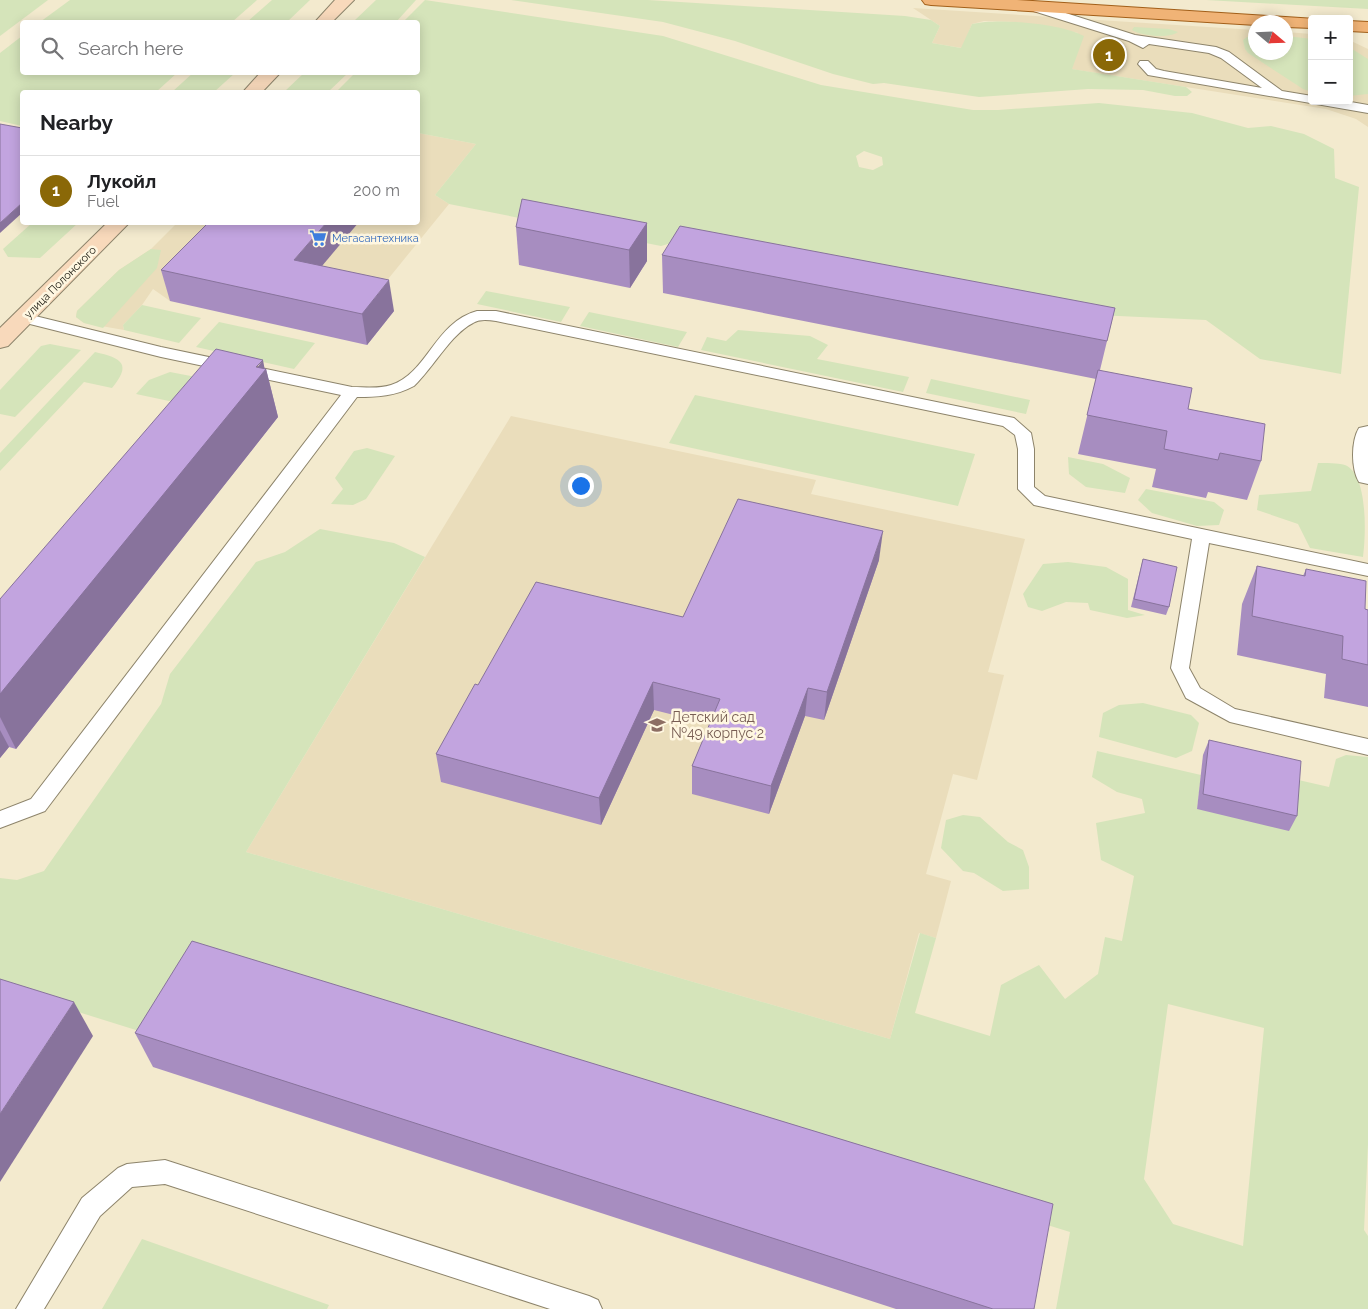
<!DOCTYPE html>
<meta charset="utf-8">
<style>
body{margin:0;font-family:Raleway,sans-serif;background:#f2f2f2;color:#202124}
.controls{position:absolute;right:15px;top:15px;display:grid;overflow:hidden;border-radius:5px;box-shadow:0 2px 12px #0003}
.controls button{width:45px;height:45px;display:grid;place-items:center;padding:0;border:0;border-bottom:1px solid #e0e0e0;background:#fff;color:#202124;font:25px sans-serif}
.compass{position:absolute;left:1248px;top:15px;width:45px;height:45px;border-radius:50%;background:#fff;box-shadow:0 2px 12px #0003;rotate:109deg}
.you{position:absolute;left:580px;top:485px;width:18px;height:18px;margin:-12px;border:4px solid #fff;border-radius:50%;background:#1a73e8;box-shadow:0 0 0 8px #1a73e833}
.badge{display:grid;place-items:center;width:32px;height:32px;border-radius:50%;background:#8a6807;color:#fff;font-size:16px;font-weight:700}
.pin{position:absolute;translate:-50% -50%;border:2px solid #fff;box-shadow:0 1px 5px #0006}
.list{margin:0;padding:0;list-style:none}
h2{display:flex;justify-content:space-between;align-items:center;height:65px;margin:0;padding:0 20px;font-size:21px}
h2 small{font-size:16px;font-weight:400;color:#757577}
.list li{display:grid;grid-template-columns:32px 1fr auto;gap:15px;align-items:center;box-sizing:border-box;height:70px;padding:0 20px;border-top:1px solid #e0e0e0}
.list b{display:block;font-size:19px;white-space:nowrap}
.list p{margin:0;font-size:16px;white-space:nowrap;color:#757577}
.list em{font-size:16px;font-style:normal;color:#757577}
.icon{flex:none;width:28px;height:28px;fill:none;stroke:currentColor;stroke-width:2;stroke-linecap:round;stroke-linejoin:round}
.map{position:relative;flex:none;width:1368px;height:1309px;overflow:hidden}
.search{position:absolute;background:#fff;box-shadow:0 2px 12px #0003;left:20px;top:20px;width:400px;height:55px;display:flex;align-items:center;gap:12px;box-sizing:border-box;padding:0 18px;border-radius:5px;color:#757577;font-size:19px}
.panel{position:absolute;background:#fff;box-shadow:0 2px 12px #0003;left:20px;top:90px;width:400px;height:135px;border-radius:5px}
.map>svg:first-child{display:block}
.built{fill:#eaddbb}
.green{fill:#d5e4ba;fill-rule:evenodd}
.lines{fill:none;stroke-linecap:round;stroke-linejoin:round}
.lane-casing{stroke:#8d846b;stroke-width:2}
.street-casing{stroke:#8d846b;stroke-width:2}
.secondary-casing{stroke:#8d846b;stroke-width:2}
.primary-casing{stroke:#a25f19;stroke-width:2}
.lane{fill:#fff;fill-rule:evenodd}
.street{fill:#fff;fill-rule:evenodd}
.secondary{fill:#f8d9bb;fill-rule:evenodd}
.primary{fill:#f0b376;fill-rule:evenodd}
.wall{fill:#a78dc0}
.shaded-wall{fill:#88739c}
.building{fill:#c2a4df;stroke:#88739c}
.labels{text-anchor:middle;stroke-width:5;stroke-linejoin:round;paint-order:stroke}
.far-shop-label{font-size:11px;fill:#366cbe;stroke:#fff7e1;text-anchor:start}
.far-street-label{font-size:11px;fill:#232016;stroke:#fff7e1}
.education-label{font-size:14px;fill:#785e54;stroke:#fff7e1;text-anchor:start}
</style>
<div class="map">
<svg width="1368" height="1309" viewBox="0 0 1368 1309">
<rect width="100%" height="100%" fill="#f3eace"/>
<g class="built">
<path d="M 913,8 L 1255,30 L 1256,52 L 1286,52 L 1286,32 L 1312,34 L 1312,101 L 1349,101 L 1349,40 L 1368,49 L 1368,127 L 1356,119 L 1326,109 L 1071,69 L 1078,33 L 1057,28 L 1015,22 L 984,21 L 972,24 L 962,48 L 932,43 L 940,26 Z"/>
<path d="M 418,133 L 476,144 L 435,195 L 449,204 L 367,305 L 170,301 L 153,289 L 142,305 L 123,325 L 124,330 L 84,323 L 76,317 L 77,311 L 119,270 L 151,249 L 177,223 L 418,222 Z"/>
<path d="M 511,416 L 816,480 L 811,494 L 1025,539 L 988,672 L 1004,675 L 977,780 L 953,774 L 926,874 L 951,881 L 936,938 L 919,933 L 890,1039 L 246,852 Z"/>
</g>
<g class="green">
<path d="M 0,0 L 48,0 L 0,36 Z"/>
<path d="M 70,0 L 257,0 L 232,22 L 40,22 Z"/>
<path d="M 272,0 L 310,0 L 287,22 L 247,22 Z"/>
<path d="M 376,0 L 416,0 L 396,22 L 353,22 Z"/>
<path d="M 425,0 L 663,36 L 821,85 L 973,110 L 998,110 L 1099,103 L 1192,113 L 1248,128 L 1271,126 L 1304,134 L 1334,149 L 1335,178 L 1359,187 L 1341,374 L 1260,359 L 1206,320 L 1075,314 L 707,233 L 661,246 L 449,204 L 435,195 L 476,144 L 418,133 L 418,92 L 336,92 L 355,73 L 418,72 L 418,22 L 403,22 ZM 864,151 L 882,157 L 883,165 L 873,170 L 859,167 L 856,156 Z"/>
<path d="M 511,0 L 648,0 L 905,16 L 931,20 L 940,26 L 932,43 L 961,48 L 972,24 C 998,18 1060,23 1084,36 L 1072,69 L 1186,87 L 1192,92 L 1187,96 L 1175,96 L 1143,90 L 1088,89 L 979,97 L 884,83 L 873,84 L 833,74 L 735,41 L 663,22 Z"/>
<path d="M 1206,0 L 1368,0 L 1368,9 Z"/>
<path d="M 1134,27 L 1169,29 L 1178,32 C 1169,39 1141,36 1132,30 Z"/>
<path d="M 22,36 L 22,72 L 177,73 L 156,92 L 22,92 L 22,126 L 0,121 L 0,53 Z"/>
<path d="M 1255,36 L 1256,52 L 1286,52 L 1286,36 L 1312,39 L 1312,92 L 1303,89 L 1248,53 L 1245,49 L 1243,40 L 1247,37 Z"/>
<path d="M 1349,47 L 1368,59 L 1368,94 L 1349,96 Z"/>
<path d="M 194,72 L 235,72 L 235,73 L 214,92 L 172,92 Z"/>
<path d="M 304,73 L 304,72 L 348,73 L 328,92 L 284,92 Z"/>
<path d="M 32,223 L 32,222 L 78,223 L 40,258 L 8,257 L 3,249 Z"/>
<path d="M 151,249 L 161,250 L 157,268 L 103,328 L 84,323 L 76,317 L 77,311 L 119,270 Z"/>
<path d="M 486,291 L 570,307 L 561,322 L 477,304 Z"/>
<path d="M 142,305 L 201,318 L 179,343 L 124,330 L 123,325 Z"/>
<path d="M 589,312 L 687,332 L 678,347 L 580,326 Z"/>
<path d="M 219,322 L 315,343 L 294,369 L 196,347 Z"/>
<path d="M 738,330 L 810,336 L 828,345 L 817,359 L 909,377 L 903,392 L 701,350 L 707,337 L 726,341 Z"/>
<path d="M 50,344 L 81,350 L 15,417 L 0,414 L 0,390 L 41,346 Z"/>
<path d="M 95,352 C 122,358 132,364 112,388 L 84,382 L 0,471 L 0,453 Z"/>
<path d="M 170,372 L 196,377 L 176,400 L 169,401 L 136,394 L 149,380 Z"/>
<path d="M 931,379 L 1030,400 L 1026,414 L 926,393 Z"/>
<path d="M 695,395 L 975,454 L 958,506 L 669,443 Z"/>
<path d="M 367,448 L 395,456 L 366,499 L 353,505 L 331,504 L 343,489 L 335,478 L 354,451 Z"/>
<path d="M 1068,457 L 1103,464 L 1130,478 L 1125,493 L 1086,487 L 1069,474 Z"/>
<path d="M 1318,463 C 1326,463 1337,463 1345,465 C 1368,474 1366,534 1363,557 L 1310,548 L 1298,524 L 1257,510 L 1259,495 L 1311,491 Z"/>
<path d="M 1146,489 L 1214,502 L 1224,510 L 1219,525 L 1197,526 L 1152,513 L 1138,500 Z"/>
<path d="M 320,529 L 394,543 L 425,557 L 246,852 L 890,1039 L 920,933 L 936,938 L 915,1013 L 990,1036 L 1001,985 L 1039,965 L 1065,999 L 1098,974 L 1105,937 L 1122,941 L 1134,876 L 1101,860 L 1096,823 L 1145,813 L 1142,799 L 1117,792 L 1092,777 L 1097,751 L 1201,775 L 1197,809 L 1294,779 L 1329,787 L 1336,759 L 1346,755 L 1368,757 L 1368,1144 L 1364,1230 L 1368,1236 L 1368,1309 L 1056,1309 L 1070,1232 L 203,963 L 155,1036 L 8,990 L 0,1000 L 0,878 L 17,880 L 44,871 L 161,704 L 170,674 L 256,562 L 285,552 ZM 1168,1004 L 1264,1028 L 1243,1246 L 1173,1224 L 1144,1179 Z"/>
<path d="M 1068,562 L 1106,567 L 1128,579 L 1128,610 L 1145,615 L 1127,618 L 1090,610 L 1088,603 L 1066,602 L 1042,611 L 1028,607 L 1023,594 L 1043,564 Z"/>
<path d="M 1143,703 L 1191,715 L 1199,723 L 1192,751 L 1176,758 L 1099,737 L 1103,713 L 1119,705 Z"/>
<path d="M 963,815 L 980,817 L 1008,842 L 1023,850 L 1029,867 L 1029,889 L 1003,891 L 974,873 L 963,871 L 941,848 L 946,820 Z"/>
<path d="M 142,1239 L 329,1305 L 327,1309 L 102,1309 Z"/>
</g>
<g class="lines">
<g class="lane-casing">
<g id="lane">
<path d="M 1031,2 L 1135,35 L 1216,47 L 1229,52 L 1282,91 L 1312,96 L 1312,101 L 1345,101 L 1368,105 L 1368,113 L 1148,75 L 1138,64 L 1140,61 L 1148,61 L 1156,69 L 1164,71 L 1262,88 L 1221,58 L 1209,53 L 1149,44 L 1143,48 L 1129,41 L 1027,9 L 1025,6 L 1027,3 Z"/>
<path d="M 477,311 L 496,311 L 1014,418 L 1031,433 L 1034,449 L 1034,487 L 1045,496 L 1368,564 L 1368,576 L 1209,543 L 1189,668 L 1200,688 L 1235,709 L 1368,739 L 1368,755 L 1230,722 L 1186,698 L 1171,668 L 1192,539 L 1034,505 L 1018,489 L 1018,449 L 1015,435 L 1003,426 L 496,321 C 488,320 480,319 473,323 C 451,334 433,368 414,386 C 396,396 377,397 357,397 L 45,811 L 0,828 L 0,811 L 31,799 L 341,395 L 161,357 L 18,321 L 15,318 L 18,315 L 23,313 L 161,347 L 352,387 C 364,387 379,389 391,385 C 427,374 435,322 477,311 Z"/>
<path d="M 165,1160 L 589,1296 L 598,1300 L 602,1309 L 550,1309 L 165,1184 L 132,1187 L 100,1216 L 44,1309 L 16,1309 L 82,1198 L 118,1168 L 127,1164 Z"/>
</g>
</g>
<g class="street-casing">
<path id="street" d="M 1368,426 L 1368,484 L 1359,482 C 1351,469 1351,441 1359,428 Z"/>
</g>
<g class="secondary-casing">
<g id="secondary">
<path d="M 335,0 L 354,0 L 332,22 L 315,22 Z"/>
<path d="M 261,72 L 281,72 L 262,92 L 243,92 Z"/>
<path d="M 108,222 L 130,222 L 8,346 L 0,348 L 0,328 Z"/>
</g>
</g>
<g class="primary-casing">
<g id="primary">
<path d="M 922,0 L 1017,0 L 1316,19 L 1312,19 L 1312,28 L 1286,27 L 1286,22 L 1256,22 L 1256,25 L 931,5 L 925,4 Z"/>
<path d="M 1349,21 L 1368,22 L 1368,32 L 1349,31 Z"/>
</g>
</g>
<use href="#lane" class="lane"/>
<use href="#street" class="street"/>
<use href="#secondary" class="secondary"/>
<use href="#primary" class="primary"/>
</g>
<g class="wall">
<path d="M 647,223 L 647,261 L 630,288 L 519,265 L 516,227 Z"/>
<path d="M 662,255 L 1115,308 L 1100,370 L 1188,409 L 1261,461 L 1247,500 L 1208,492 L 1206,498 L 1152,487 L 1156,469 L 1078,454 L 1096,379 L 663,293 Z"/>
<path d="M 322,266 L 394,311 L 367,345 L 170,301 L 161,270 Z"/>
<path d="M 265,369 L 266,369 L 278,417 L 16,749 L 9,747 L 0,758 L 0,599 Z"/>
<path d="M 1143,559 L 1169,607 L 1166,615 L 1131,607 Z"/>
<path d="M 879,560 L 824,720 L 805,716 L 769,814 L 692,794 L 692,766 L 710,724 L 654,710 L 601,825 L 441,782 L 436,754 L 478,685 L 683,617 Z"/>
<path d="M 1257,566 L 1303,576 L 1306,569 L 1365,609 L 1368,610 L 1368,707 L 1324,698 L 1326,674 L 1237,655 L 1242,604 Z"/>
<path d="M 1209,740 L 1297,816 L 1289,831 L 1197,809 L 1203,755 Z"/>
<path d="M 135,1033 L 1034,1309 L 896,1309 L 153,1067 Z"/>
</g>
<g class="shaded-wall">
<path d="M 22,203 L 22,213 L 0,233 L 0,223 Z"/>
<path d="M 327,222 L 359,222 L 301,291 L 294,260 Z"/>
<path d="M 647,223 L 647,261 L 630,288 L 629,250 Z"/>
<path d="M 389,280 L 394,311 L 367,345 L 362,314 Z"/>
<path d="M 263,360 L 265,371 L 266,369 L 278,417 L 16,749 L 0,717 L 0,694 Z"/>
<path d="M 883,531 L 879,560 L 824,720 L 827,692 Z"/>
<path d="M 653,682 L 654,710 L 601,825 L 599,798 Z"/>
<path d="M 808,688 L 805,716 L 769,814 L 771,786 Z"/>
<path d="M 0,730 L 9,747 L 0,758 Z"/>
<path d="M 74,1002 L 93,1036 L 0,1182 L 0,1114 Z"/>
</g>
<g class="building">
<path d="M 0,124 L 22,128 L 22,203 L 0,223 Z"/>
<path d="M 522,199 L 647,223 L 629,250 L 516,227 Z"/>
<path d="M 209,222 L 327,222 L 294,260 L 389,280 L 362,314 L 161,270 Z"/>
<path d="M 680,226 L 1115,308 L 1107,341 L 662,255 Z"/>
<path d="M 216,349 L 263,360 L 256,367 L 266,369 L 0,694 L 0,599 Z"/>
<path d="M 1098,370 L 1192,388 L 1188,409 L 1265,424 L 1261,461 L 1220,453 L 1218,460 L 1164,449 L 1167,431 L 1087,415 Z"/>
<path d="M 738,499 L 883,531 L 827,692 L 808,688 L 771,786 L 692,766 L 720,699 L 653,682 L 599,798 L 436,754 L 475,684 L 478,685 L 536,582 L 683,617 Z"/>
<path d="M 1143,559 L 1177,567 L 1169,607 L 1134,599 Z"/>
<path d="M 1257,566 L 1305,576 L 1306,569 L 1366,581 L 1365,609 L 1368,610 L 1368,665 L 1342,659 L 1343,636 L 1252,616 Z"/>
<path d="M 1209,740 L 1301,761 L 1297,816 L 1203,794 Z"/>
<path d="M 192,941 L 1053,1204 L 1034,1309 L 993,1309 L 135,1033 Z"/>
<path d="M 0,979 L 74,1002 L 0,1114 Z"/>
</g>
<defs>
<g id="supermarket-bare" transform="scale(1.35)"><path d="M-6-5.5h2.5l.6 2H6L4.5 2H-2.5L-4.4-4H-6ZM-1.5 3.2a1.3 1.3 0 1 0 .1 0ZM3 3.2a1.3 1.3 0 1 0 .1 0Z" fill="#3f7fe0" stroke="#fff7e1" stroke-width="2.5" paint-order="stroke"/></g>
<g id="school-bare" transform="scale(1.35)"><path d="M0-5L7-2L0 1L-7-2ZM-4 1L0 2.5L4 1V4Q0 6-4 4Z" fill="#8d6e63" stroke="#fff7e1" stroke-width="2.5" paint-order="stroke"/></g>
</defs>
<g fill-rule="evenodd">
<use href="#supermarket-bare" x="318" y="238"/>
<use href="#school-bare" x="657" y="725"/>
</g>
<g class="labels">
<g class="far-shop-label">
<text x="332" y="242">Мегасантехника</text>
</g>
<g class="far-street-label">
<text transform="translate(60 282) rotate(-45)" y="4">улица Полонского</text>
</g>
<g class="education-label">
<text x="671" y="722">Детский сад<tspan x="671" dy="16">№49 корпус 2</tspan></text>
</g>
</g>
</svg>
<div class="controls">
<button>+</button>
<button>−</button>
</div>
<svg class="compass" viewBox="-18 -18 36 36"><path d="M0-13l5 13h-10z" fill="#e53935"/><path d="M0 13l5-13h-10z" fill="#757577"/></svg>
<div class="you"></div>
<div class="pin badge" style="left:1109px;top:55px">1</div>
<div class="search"><svg class="icon" aria-label="search" viewBox="0 0 24 24"><circle cx="10" cy="10" r="6"/><path d="M15 15l6 6"/></svg>Search here</div>
<section class="panel">
<h2>Nearby<small></small></h2>
<ul class="list">
<li><span class="badge">1</span><div><b>Лукойл</b><p>Fuel</p></div><em>200 m</em></li>
</ul>
</section>
</div>
